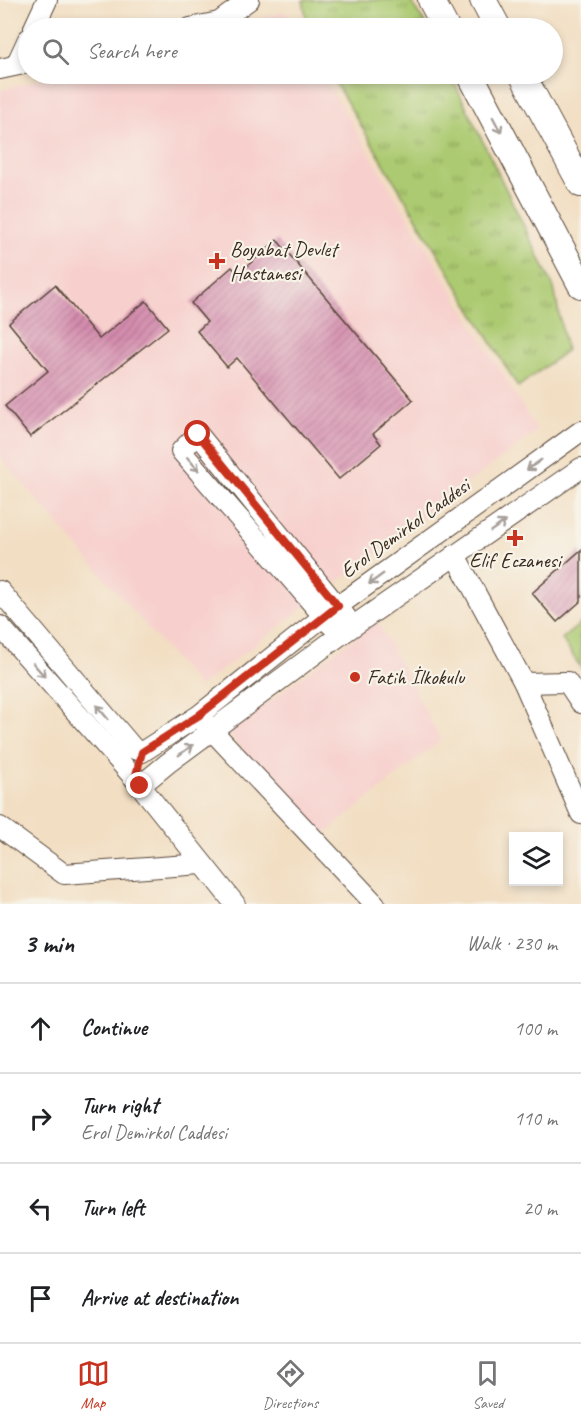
<!DOCTYPE html>
<meta charset="utf-8">
<style>
body{margin:0;font-family:Caveat,sans-serif;background:#f2f2f2;color:#202124}
.controls{position:absolute;right:18px;bottom:18px;display:grid;overflow:hidden;border-radius:0px;box-shadow:0 3px 9px #0003}
.controls button{width:54px;height:54px;display:grid;place-items:center;padding:0;border:0;border-bottom:2px solid #e0e0e0;background:#fff;color:#202124;font:30px sans-serif}
.stop{position:absolute;width:18px;height:18px;margin:-14px;border:4px solid #c8321e;border-radius:50%;background:#fff}
.stop.end{background:#c8321e;border-color:#fff;box-shadow:0 2px 6px #0008}
.list{margin:0;padding:0;list-style:none}
h2{display:flex;justify-content:space-between;align-items:center;height:78px;margin:0;padding:0 24px;font-size:26px}
h2 small{font-size:20px;font-weight:400;color:#757577}
.list li{display:grid;grid-template-columns:39px 1fr auto;gap:18px;align-items:center;box-sizing:border-box;height:90px;padding:0 24px;border-top:2px solid #e0e0e0}
.list b{display:block;font-size:22px;white-space:nowrap}
.list p{margin:0;font-size:20px;white-space:nowrap;color:#757577}
.list em{font-size:20px;font-style:normal;color:#757577}
.icon{flex:none;width:33px;height:33px;fill:none;stroke:currentColor;stroke-width:2;stroke-linecap:round;stroke-linejoin:round}
.map{position:relative;flex:none;width:581px;height:904px;overflow:hidden}
.search{position:absolute;background:#fff;box-shadow:0 3px 9px #0003;left:18px;right:18px;top:18px;height:66px;display:flex;align-items:center;gap:15px;box-sizing:border-box;padding:0 21px;border-radius:33px;color:#757577;font-size:22px}
.sheet{height:438px;background:#fff}
nav{display:flex;justify-content:space-around;align-items:center;box-sizing:border-box;height:84px;border-top:2px solid #e0e0e0;background:#fff;font-size:16px;color:#757577}
nav a{display:grid;justify-items:center;gap:3px}
nav .on{color:#c8321e}
.map>svg:first-child{display:block}
.built{fill:#f7d0cd}
.park{fill:url(#park-tufts);stroke:#747a48;stroke-width:1.5}
.building{fill:url(#building-hatch)}
.lines{fill:none;stroke-linecap:round;stroke-linejoin:round}
.minor-casing{stroke:#564537;stroke-width:22}
.major-casing{stroke:#564537;stroke-width:28}
.minor{stroke:#fff;stroke-width:20}
.major{stroke:#fff;stroke-width:26}
.oneway{stroke:#a79f9a}
.route{stroke:#c8321e;stroke-width:8}
.poi-dot{fill:#c8321e;stroke:#f7f3e8;stroke-width:2}
.labels{text-anchor:middle;stroke-width:4.5;stroke-linejoin:round;paint-order:stroke}
.poi-label{font-size:21px;fill:#3b2a1e;stroke:#f7f3e8;text-anchor:start}
.street-label{font-size:21px;fill:#3b2a1e;stroke:#f7f3e8}
</style>
<div class="map">
<svg width="581" height="904" viewBox="0 0 581 904">
<defs>
<pattern id="park-tufts" width="24" height="20" patternUnits="userSpaceOnUse" patternTransform="scale(1.5)"><rect width="24" height="20" fill="#acca71"/><path d="M3 7l-1-3M5 7V3M7 7l1-3M15 17l-1-3M17 17v-4M19 17l1-3" fill="none" stroke="#8da45c"/></pattern>
<pattern id="building-hatch" width="6" height="6" patternUnits="userSpaceOnUse" patternTransform="scale(1.5)"><rect width="6" height="6" fill="#d58daf"/><path d="M-1 1l2-2M0 6l6-6M5 7l2-2" fill="none" stroke="#ae738e"/></pattern>
</defs>
<rect width="100%" height="100%" fill="#f7f3e8"/>
<filter id="ink" filterUnits="userSpaceOnUse"><feTurbulence type="fractalNoise" baseFrequency=".0167" numOctaves="2"/><feDisplacementMap in="SourceGraphic" scale="12" xChannelSelector="R" yChannelSelector="G"/><feConvolveMatrix kernelMatrix="1 2 1 2 8 2 1 2 1" color-interpolation-filters="sRGB"/></filter>
<filter id="wash" filterUnits="userSpaceOnUse"><feTurbulence type="fractalNoise" baseFrequency=".008" numOctaves="4" result="noise"/><feDisplacementMap in="SourceGraphic" scale="24" xChannelSelector="R" yChannelSelector="G"/><feGaussianBlur stdDeviation="1.35" result="paint"/><feColorMatrix in="noise" values="0 0 0 0 0 0 0 0 0 0 0 0 0 0 0 0 0 1.4 0 .05"/><feComposite in="paint" operator="in"/></filter>
<g filter="url(#wash)">
<rect width="100%" height="100%" fill="#f2dec2"/>
<g class="built">
<path d="M 285,12 L 295,28 L 223,28 Z"/>
<path d="M 60,74 L 322,74 L 537,431 L 199,687 L 0,457 L 0,90 Z"/>
<path d="M 377,620 L 441,740 L 322,836 L 227,733 Z"/>
</g>
<g class="park">
<path d="M 303,0 L 410,0 L 428,28 L 308,28 Z"/>
<path d="M 330,74 L 450,74 L 554,288 L 566,351 L 518,387 Z"/>
<path d="M 581,623 L 581,668 L 562,639 Z"/>
</g>
<g id="blocks">
<g class="building">
<path d="M 277,240 L 413,400 L 373,434 L 381,444 L 339,479 L 237,358 L 227,367 L 197,331 L 207,322 L 191,303 L 232,267 L 238,274 Z"/>
<path d="M 55,285 L 99,339 L 146,301 L 168,328 L 30,437 L 5,406 L 48,371 L 9,323 Z"/>
<path d="M 581,550 L 581,601 L 557,622 L 532,593 Z"/>
</g>
</g>
</g>
<g filter="url(#ink)">
<use href="#blocks" fill-opacity="0" stroke="#564537" stroke-width="1.5"/>
<g class="lines">
<g class="minor-casing">
<g id="minor">
<path d="M 34,28 L 47,0"/>
<path d="M 190,28 L 219,22 L 249,0"/>
<path d="M 16,65 L 28,39"/>
<path d="M 0,69 L 28,63"/>
<path d="M 455,555 L 524,683 L 581,814"/>
<path d="M 0,591 L 134,749 L 142,752"/>
<path d="M 331,625 L 181,451 L 198,434 L 346,617"/>
<path d="M 0,626 L 135,779"/>
<path d="M 524,683 L 567,682 L 581,703"/>
<path d="M 204,722 L 375,904"/>
<path d="M 142,752 L 198,716 L 324,616 L 581,431"/>
<path d="M 135,777 L 135,779 L 235,904"/>
<path d="M 140,786 L 168,763 L 339,636 L 581,468"/>
<path d="M 0,827 L 64,874 L 202,864"/>
</g>
</g>
<g class="major-casing">
<g id="major">
<path d="M 431,0 L 446,28"/>
<path d="M 483,0 L 498,28"/>
<path d="M 470,74 L 581,285"/>
<path d="M 522,74 L 581,184"/>
</g>
</g>
<use href="#minor" class="minor"/>
<use href="#major" class="major"/>
</g>
<defs><path id="oneway-shaft" d="M-6 0H5M1.5-3L5.5 0L1.5 3" fill="none" stroke-width="1.6" stroke-linecap="round" stroke-linejoin="round" transform="scale(1.5)"/></defs>
<g class="oneway">
<use href="#oneway-shaft" transform="translate(497 125) rotate(62)"/>
<use href="#oneway-shaft" transform="translate(193 464) rotate(49)"/>
<use href="#oneway-shaft" transform="translate(534 465) rotate(144)"/>
<use href="#oneway-shaft" transform="translate(498 526) rotate(-35)"/>
<use href="#oneway-shaft" transform="translate(376 579) rotate(144)"/>
<use href="#oneway-shaft" transform="translate(39 670) rotate(49)"/>
<use href="#oneway-shaft" transform="translate(102 712) rotate(-130)"/>
<use href="#oneway-shaft" transform="translate(186 750) rotate(-36)"/>
</g>
</g>
<g class="lines" filter="url(#ink)">
<path class="route" d="M 140,786 L 135,779 L 142,752 L 198,716 L 338,606 L 198,434"/>
</g>
<g class="poi-dot">
<path d="M214 252h6v6h6v6h-6v6h-6v-6h-6v-6h6z"/>
<path d="M512 529h6v6h6v6h-6v6h-6v-6h-6v-6h6z"/>
<circle cx="355" cy="677" r="6"/>
</g>
<g class="labels">
<g class="poi-label">
<text x="230" y="256">Boyabat Devlet<tspan x="230" dy="24">Hastanesi</tspan></text>
<text x="515" y="567" text-anchor="middle">Elif Eczanesi</text>
<text x="367" y="684">Fatih İlkokulu</text>
</g>
<g class="street-label">
<text transform="translate(405 528) rotate(-36)" y="7">Erol Demirkol Caddesi</text>
</g>
</g>
</svg>
<div class="controls">
<button><svg class="icon" aria-label="layers" viewBox="0 0 24 24"><path d="M12 4l9 5-9 5-9-5zM3 14l9 5 9-5"/></svg></button>
</div>
<div class="stop" style="left:198px;top:434px"></div>
<div class="stop end" style="left:140px;top:786px"></div>
<div class="search"><svg class="icon" aria-label="search" viewBox="0 0 24 24"><circle cx="10" cy="10" r="6"/><path d="M15 15l6 6"/></svg>Search here</div>
</div>
<section class="sheet">
<h2>3 min<small>Walk · 230 m</small></h2>
<ul class="list">
<li><svg class="icon" aria-label="ahead" viewBox="0 0 24 24"><path d="M12 20V5M6 11l6-6 6 6"/></svg><div><b>Continue</b></div><em>100 m</em></li>
<li><svg class="icon" aria-label="right" viewBox="0 0 24 24"><path d="M7 20v-9h11M14 6l5 5-5 5"/></svg><div><b>Turn right</b><p>Erol Demirkol Caddesi</p></div><em>110 m</em></li>
<li><svg class="icon" aria-label="left" viewBox="0 0 24 24"><path d="M17 20v-9H6M10 6l-5 5 5 5"/></svg><div><b>Turn left</b></div><em>20 m</em></li>
<li><svg class="icon" aria-label="arrive" viewBox="0 0 24 24"><path d="M6 21V4h12l-3 4 3 4H6"/></svg><div><b>Arrive at destination</b></div></li>
</ul>
</section>
<nav>
<a class="on"><svg class="icon" aria-label="map" viewBox="0 0 24 24"><path d="M3 6l6-2 6 2 6-2v14l-6 2-6-2-6 2zM9 4v14M15 6v14"/></svg>Map</a>
<a><svg class="icon" aria-label="directions" viewBox="0 0 24 24"><path d="M12 3l9 9-9 9-9-9zM9 14v-3h6M13 9l2 2-2 2"/></svg>Directions</a>
<a><svg class="icon" aria-label="saved" viewBox="0 0 24 24"><path d="M7 4h10v16l-5-4-5 4z"/></svg>Saved</a>
</nav>
